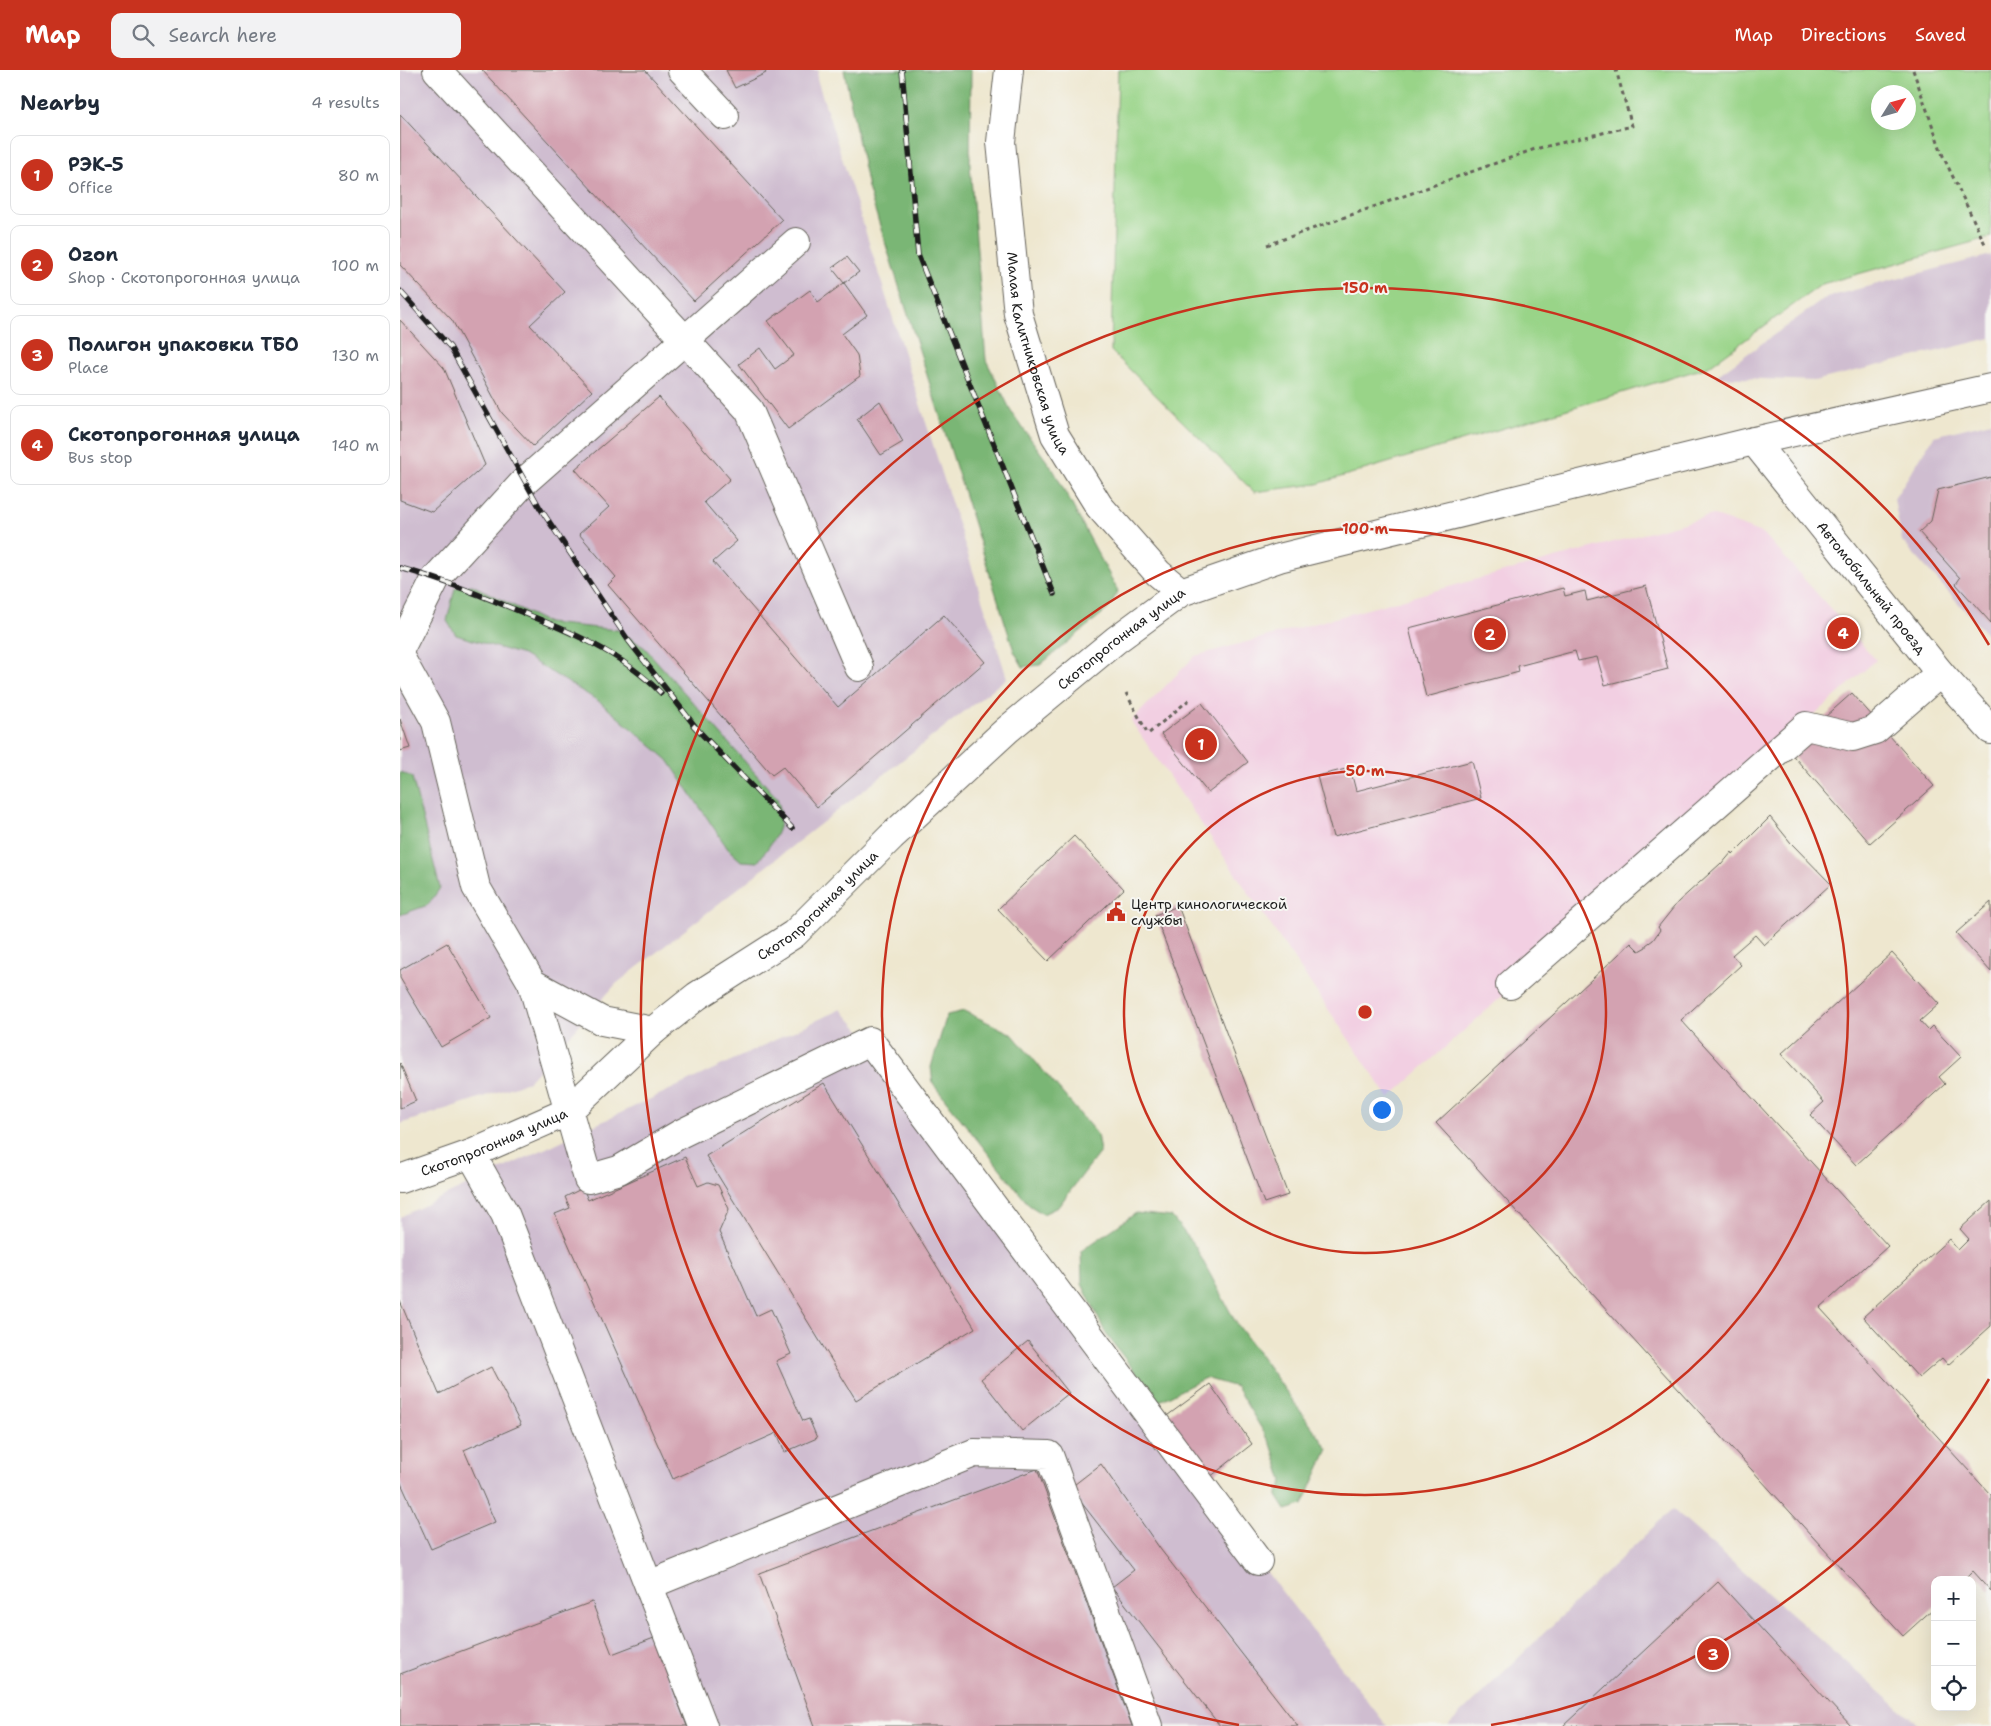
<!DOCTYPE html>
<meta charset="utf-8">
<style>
body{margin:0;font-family:"Shantell Sans",sans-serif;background:#f2f2f3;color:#1f2937}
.controls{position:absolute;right:15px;bottom:15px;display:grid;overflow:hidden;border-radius:10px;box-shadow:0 5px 20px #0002}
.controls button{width:45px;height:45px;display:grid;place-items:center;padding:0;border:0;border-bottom:1px solid #e0e1e3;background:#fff;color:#1f2937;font:25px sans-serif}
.compass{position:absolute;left:1471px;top:15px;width:45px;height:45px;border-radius:50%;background:#fff;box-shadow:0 5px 20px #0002;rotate:53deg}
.you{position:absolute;left:981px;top:1039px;width:18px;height:18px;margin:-12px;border:4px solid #fff;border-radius:50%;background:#1a73e8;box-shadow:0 0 0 8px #1a73e833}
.badge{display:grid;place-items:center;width:32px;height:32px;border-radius:50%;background:#c8321e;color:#fff;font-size:16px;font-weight:700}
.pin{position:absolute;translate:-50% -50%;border:2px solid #fff;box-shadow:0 1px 5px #0006}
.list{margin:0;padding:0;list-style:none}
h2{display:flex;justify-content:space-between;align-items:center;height:65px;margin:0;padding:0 20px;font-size:21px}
h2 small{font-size:16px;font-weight:400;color:#747a83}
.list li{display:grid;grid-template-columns:32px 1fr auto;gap:15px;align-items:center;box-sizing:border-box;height:80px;margin:0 10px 10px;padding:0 10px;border:1px solid #e0e1e3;border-radius:10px}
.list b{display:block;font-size:19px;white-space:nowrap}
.list p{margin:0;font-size:16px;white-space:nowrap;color:#747a83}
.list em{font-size:16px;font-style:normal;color:#747a83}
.icon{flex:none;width:28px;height:28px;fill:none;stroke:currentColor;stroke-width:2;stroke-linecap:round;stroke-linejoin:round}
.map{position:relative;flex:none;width:1591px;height:1656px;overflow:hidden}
header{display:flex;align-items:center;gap:30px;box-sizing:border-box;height:70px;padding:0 25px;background:#c8321e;color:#fff}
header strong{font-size:24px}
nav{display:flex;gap:28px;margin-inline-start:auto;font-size:18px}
.search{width:350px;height:45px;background:#f2f2f3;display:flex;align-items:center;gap:12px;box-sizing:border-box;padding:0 18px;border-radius:10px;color:#747a83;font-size:19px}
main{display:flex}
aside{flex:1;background:#fff}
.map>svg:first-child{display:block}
.built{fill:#f2cfe2}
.industrial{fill:#cfbdd0}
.green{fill:#99d488;stroke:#5a7852;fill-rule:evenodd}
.forest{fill:#7ab674;stroke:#4b6948}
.building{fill:#d3a2b1}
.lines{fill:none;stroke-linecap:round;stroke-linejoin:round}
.minor-casing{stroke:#66635b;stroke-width:30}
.path{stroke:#66635b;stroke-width:3;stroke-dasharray:4 4;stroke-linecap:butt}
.minor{stroke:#fff;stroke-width:28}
.rail-casing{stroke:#1c1c1c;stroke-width:5.5}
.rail{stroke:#f6f6f2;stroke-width:4;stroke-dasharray:11;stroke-linecap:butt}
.ring{fill:none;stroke:#c8321e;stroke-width:2.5}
.labels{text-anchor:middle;stroke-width:4;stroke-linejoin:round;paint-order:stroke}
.street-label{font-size:14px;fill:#1c1c1c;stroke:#f6f6f2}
.poi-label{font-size:14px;fill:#1c1c1c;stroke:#f6f6f2;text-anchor:start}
.centre{fill:#c8321e;stroke:#f6f6f2;stroke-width:2.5}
.ring-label{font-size:15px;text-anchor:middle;font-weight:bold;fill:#c8321e;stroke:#f6f6f2;stroke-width:4;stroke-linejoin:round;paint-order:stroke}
</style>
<header>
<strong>Map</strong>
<div class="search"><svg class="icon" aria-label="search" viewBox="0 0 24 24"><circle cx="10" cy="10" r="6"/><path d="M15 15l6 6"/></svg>Search here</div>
<nav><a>Map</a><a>Directions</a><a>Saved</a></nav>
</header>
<main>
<aside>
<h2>Nearby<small>4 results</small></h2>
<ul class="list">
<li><span class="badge">1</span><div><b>РЭК-5</b><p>Office</p></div><em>80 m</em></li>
<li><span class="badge">2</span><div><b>Ozon</b><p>Shop · Скотопрогонная улица</p></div><em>100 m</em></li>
<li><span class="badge">3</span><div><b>Полигон упаковки ТБО</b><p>Place</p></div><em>130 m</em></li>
<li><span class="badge">4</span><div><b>Скотопрогонная улица</b><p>Bus stop</p></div><em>140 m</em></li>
</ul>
</aside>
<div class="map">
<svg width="1591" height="1656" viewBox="0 0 1591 1656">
<rect width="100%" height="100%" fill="#f6f6f2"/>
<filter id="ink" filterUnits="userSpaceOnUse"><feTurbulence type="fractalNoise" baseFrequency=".02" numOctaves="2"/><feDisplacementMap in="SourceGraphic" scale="10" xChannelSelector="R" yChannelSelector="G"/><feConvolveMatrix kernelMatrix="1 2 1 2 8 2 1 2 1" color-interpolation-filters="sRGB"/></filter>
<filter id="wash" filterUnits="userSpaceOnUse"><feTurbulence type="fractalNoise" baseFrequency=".0096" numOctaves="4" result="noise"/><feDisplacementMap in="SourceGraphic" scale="20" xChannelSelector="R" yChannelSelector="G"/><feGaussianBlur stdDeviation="1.12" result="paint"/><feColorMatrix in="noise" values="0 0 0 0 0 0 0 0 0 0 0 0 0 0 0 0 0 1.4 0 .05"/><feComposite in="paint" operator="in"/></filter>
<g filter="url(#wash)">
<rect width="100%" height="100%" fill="#eee7cf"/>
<path class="built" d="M 1313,445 L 1364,464 L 1476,590 L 989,1028 L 731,651 L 795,586 Z"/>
<g class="industrial">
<path d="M 0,0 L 418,0 L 417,9 L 607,608 L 216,914 L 128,1012 L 0,1054 Z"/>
<path d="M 1591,185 L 1591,268 L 1414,311 L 1315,307 L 1427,227 Z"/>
<path d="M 1591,352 L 1591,569 L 1502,471 L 1494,429 L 1534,366 Z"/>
<path d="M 441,939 L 470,971 L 858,1491 L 987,1656 L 0,1656 L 0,1147 Z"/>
<path d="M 1272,1439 L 1519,1656 L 1048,1656 Z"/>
</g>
<path class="green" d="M 718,0 L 1591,0 L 1591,167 L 1422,214 L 1308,297 L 917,414 L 854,422 L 711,281 ZM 1478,22 L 1508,22 L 1508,52 L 1478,52 Z"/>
<g class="forest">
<path d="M 444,0 L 571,0 L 570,95 L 586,290 L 612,343 L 654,401 L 718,521 L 709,538 L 640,595 L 623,597 L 614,581 L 468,118 Z"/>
<path d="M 72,515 L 148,553 L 218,560 L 245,578 L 377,728 C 387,758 374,768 358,792 L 341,791 L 328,779 L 268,690 L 200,632 L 123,585 L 56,565 L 47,551 L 55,518 Z"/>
<path d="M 0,702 L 12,707 L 40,818 L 28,835 L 0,845 Z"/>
<path d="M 564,941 L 612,964 L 697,1064 L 700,1082 L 658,1137 L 643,1144 L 629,1135 L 533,1014 L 531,997 L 547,945 Z"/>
<path d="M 736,1143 L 772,1147 L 795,1176 L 835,1251 L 928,1379 L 903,1435 L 886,1440 L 877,1426 L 883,1411 L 871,1374 L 836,1317 L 805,1308 L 758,1332 L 706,1264 L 682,1214 L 681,1181 Z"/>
</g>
<g id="blocks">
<g class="building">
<path d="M 82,0 L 245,0 L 382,150 L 294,231 Z"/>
<path d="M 326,0 L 364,0 L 366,3 L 335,18 Z"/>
<path d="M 0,44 L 165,222 L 130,255 L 192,321 L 133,376 L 102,343 L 52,250 L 0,195 Z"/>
<path d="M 447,187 L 459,202 L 444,213 L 467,245 L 442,264 L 457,285 L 460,306 L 388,359 L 339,294 L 360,278 L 375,299 L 394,285 L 368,251 L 410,220 L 418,232 L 444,213 L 432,198 Z"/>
<path d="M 0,250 L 44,298 L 85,395 L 32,442 L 0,430 Z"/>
<path d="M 259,327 L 330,409 L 304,432 L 337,471 L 313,492 L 438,637 L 544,545 L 585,592 L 417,737 L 383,697 L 372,705 L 208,515 L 216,507 L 179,464 L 209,437 L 175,399 Z"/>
<path d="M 480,331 L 503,372 L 481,385 L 457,349 Z"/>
<path d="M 1591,407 L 1591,553 L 1556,514 L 1560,508 L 1519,462 L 1531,451 L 1538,420 Z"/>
<path d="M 1246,516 L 1268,599 L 1205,615 L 1197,587 L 1178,591 L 1175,581 L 1118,596 L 1119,602 L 1026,627 L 1009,558 L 1163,518 L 1165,526 L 1185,521 L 1187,531 Z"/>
<path d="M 1452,623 L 1534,716 L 1470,773 L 1388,680 Z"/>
<path d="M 802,633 L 848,692 L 808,723 L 761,664 Z"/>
<path d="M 0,649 L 10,678 L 0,681 Z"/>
<path d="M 1072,691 L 1081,728 L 933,767 L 917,706 L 950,698 L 956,721 Z"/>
<path d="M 1370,747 L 1391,773 L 1431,814 L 1364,875 L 1355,865 L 1332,885 L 1341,895 L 1281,950 L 1488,1176 L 1420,1238 L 1591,1425 L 1591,1521 L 1573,1501 L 1564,1510 L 1535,1510 L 1535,1537 L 1503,1566 L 1036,1053 L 1231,873 L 1239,881 L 1246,877 L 1246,875 L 1253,870 L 1260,860 L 1258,857 L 1278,832 L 1320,794 L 1321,795 L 1332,782 L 1333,784 Z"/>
<path d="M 674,766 L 724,819 L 648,891 L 598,839 Z"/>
<path d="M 1591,832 L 1591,902 L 1556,863 Z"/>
<path d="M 778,836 L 888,1125 L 864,1133 L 755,845 Z"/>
<path d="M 47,873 L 91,948 L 41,977 L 0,908 L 0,900 Z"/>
<path d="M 1492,883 L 1539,934 L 1520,951 L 1528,960 L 1532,956 L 1561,987 L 1539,1007 L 1545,1014 L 1456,1095 L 1410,1045 L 1424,1032 L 1381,984 Z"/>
<path d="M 0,993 L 16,1031 L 0,1038 Z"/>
<path d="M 424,1013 L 575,1258 L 456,1330 L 306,1086 Z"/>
<path d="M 285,1087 L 298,1116 L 308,1112 L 318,1115 L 329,1139 L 319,1162 L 356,1246 L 371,1239 L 391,1284 L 376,1291 L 403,1351 L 409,1349 L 417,1368 L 385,1382 L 377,1363 L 273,1409 L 155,1144 L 170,1138 L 165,1127 L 183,1118 L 188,1130 Z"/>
<path d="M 1591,1131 L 1591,1256 L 1548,1295 L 1542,1288 L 1519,1308 L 1463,1247 L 1549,1169 L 1558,1180 L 1569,1169 L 1560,1159 Z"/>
<path d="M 0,1231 L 39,1324 L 91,1297 L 121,1355 L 64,1380 L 95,1452 L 31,1479 L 0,1411 Z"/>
<path d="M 628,1271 L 669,1323 L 622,1361 L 581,1309 Z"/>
<path d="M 810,1314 L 852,1374 L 805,1411 L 760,1351 Z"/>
<path d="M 701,1394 L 761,1480 L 898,1656 L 820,1656 L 712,1517 L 734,1500 L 670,1418 Z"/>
<path d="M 637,1399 L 732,1656 L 415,1656 L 359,1503 Z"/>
<path d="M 1318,1512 L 1451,1656 L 1163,1656 Z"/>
<path d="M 192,1532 L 212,1584 L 254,1568 L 287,1656 L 0,1656 L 0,1604 Z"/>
</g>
</g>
</g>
<g filter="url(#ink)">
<use href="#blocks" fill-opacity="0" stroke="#66635b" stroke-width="1"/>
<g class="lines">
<g class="minor-casing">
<g id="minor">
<path d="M 37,0 L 349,340 L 459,597"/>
<path d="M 282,0 L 325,46"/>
<path id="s1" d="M 609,0 L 601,72 L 618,244 L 655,365 L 699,436 L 758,503 L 781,522"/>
<path id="s2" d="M 1354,371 L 1540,603 L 1591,660"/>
<path d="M 0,579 L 36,508 L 124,412 L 396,172"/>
<path d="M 0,587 L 36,652 L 76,817 L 132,913 L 188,1109 L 219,1100 L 280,1064 L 470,971 L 858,1491"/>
<path d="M 132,913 L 202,951 L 253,961"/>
<path d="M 1110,915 L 1406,656 L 1453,667 L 1475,660 L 1540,603"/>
<path d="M 71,1084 L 105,1144 L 303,1656"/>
<path id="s3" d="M 0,1109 L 71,1084 L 167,1042 L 253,961 L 297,926 L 394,864 L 491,767 L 607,660 L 716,570 L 781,522 L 879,488 L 1354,371 L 1591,318"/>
<path d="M 249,1515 L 574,1383 L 649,1385 L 748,1656"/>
</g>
</g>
<g class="path">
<path d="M 1513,0 L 1543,86 L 1585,174"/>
<path d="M 867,175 L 1135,79 L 1232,56 L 1216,0"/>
<path d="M 726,623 L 748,664 L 790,629"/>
</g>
<use href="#minor" class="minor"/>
<g class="rail-casing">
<g id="rail">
<path d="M 502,0 L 518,185 L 654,524"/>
<path d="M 0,221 L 50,277 L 140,438 L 228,570 L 298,660"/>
<path d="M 0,498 C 38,508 73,522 109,537 C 164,559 219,580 261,623"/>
<path d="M 293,655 L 392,758"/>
</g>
</g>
<use href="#rail" class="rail"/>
</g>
</g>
<g class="ring">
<circle cx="965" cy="942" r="241"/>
<circle cx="965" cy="942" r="483"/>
<path d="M1589 1309A724 724 0 0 1 1091 1655M839 1655A724 724 0 1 1 1589 575"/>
</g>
<defs>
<g id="civic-bare" transform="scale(1.5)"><path d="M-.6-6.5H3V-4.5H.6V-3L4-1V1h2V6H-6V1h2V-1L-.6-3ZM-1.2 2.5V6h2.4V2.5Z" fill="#c8321e" stroke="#f6f6f2" stroke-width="2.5" paint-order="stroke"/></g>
</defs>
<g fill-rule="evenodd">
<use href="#civic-bare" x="716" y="842"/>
</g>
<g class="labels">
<g class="street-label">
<text dy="5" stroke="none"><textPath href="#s1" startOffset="288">Малая Калитниковская улица</textPath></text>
<text dy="5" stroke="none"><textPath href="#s2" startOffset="188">Автомобильный проезд</textPath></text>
<text dy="5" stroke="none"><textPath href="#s3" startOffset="911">Скотопрогонная улица</textPath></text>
<text dy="5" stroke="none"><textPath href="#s3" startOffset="506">Скотопрогонная улица</textPath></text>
<text dy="5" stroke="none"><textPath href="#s3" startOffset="101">Скотопрогонная улица</textPath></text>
</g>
<g class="poi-label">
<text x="731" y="839">Центр кинологической<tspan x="731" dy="16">службы</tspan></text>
</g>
</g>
<circle cx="965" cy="942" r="8" class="centre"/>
<g class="ring-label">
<text x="965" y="223">150 m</text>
<text x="965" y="464">100 m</text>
<text x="965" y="706">50 m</text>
</g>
</svg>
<div class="controls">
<button>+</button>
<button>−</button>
<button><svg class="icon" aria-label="locate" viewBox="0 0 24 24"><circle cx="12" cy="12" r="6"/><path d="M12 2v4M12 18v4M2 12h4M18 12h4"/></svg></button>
</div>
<svg class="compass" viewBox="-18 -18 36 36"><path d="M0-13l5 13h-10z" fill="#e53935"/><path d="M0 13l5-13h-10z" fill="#747a83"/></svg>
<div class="you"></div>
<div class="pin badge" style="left:801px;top:674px">1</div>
<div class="pin badge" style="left:1090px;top:564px">2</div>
<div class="pin badge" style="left:1313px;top:1584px">3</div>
<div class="pin badge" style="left:1443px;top:563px">4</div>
</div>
</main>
